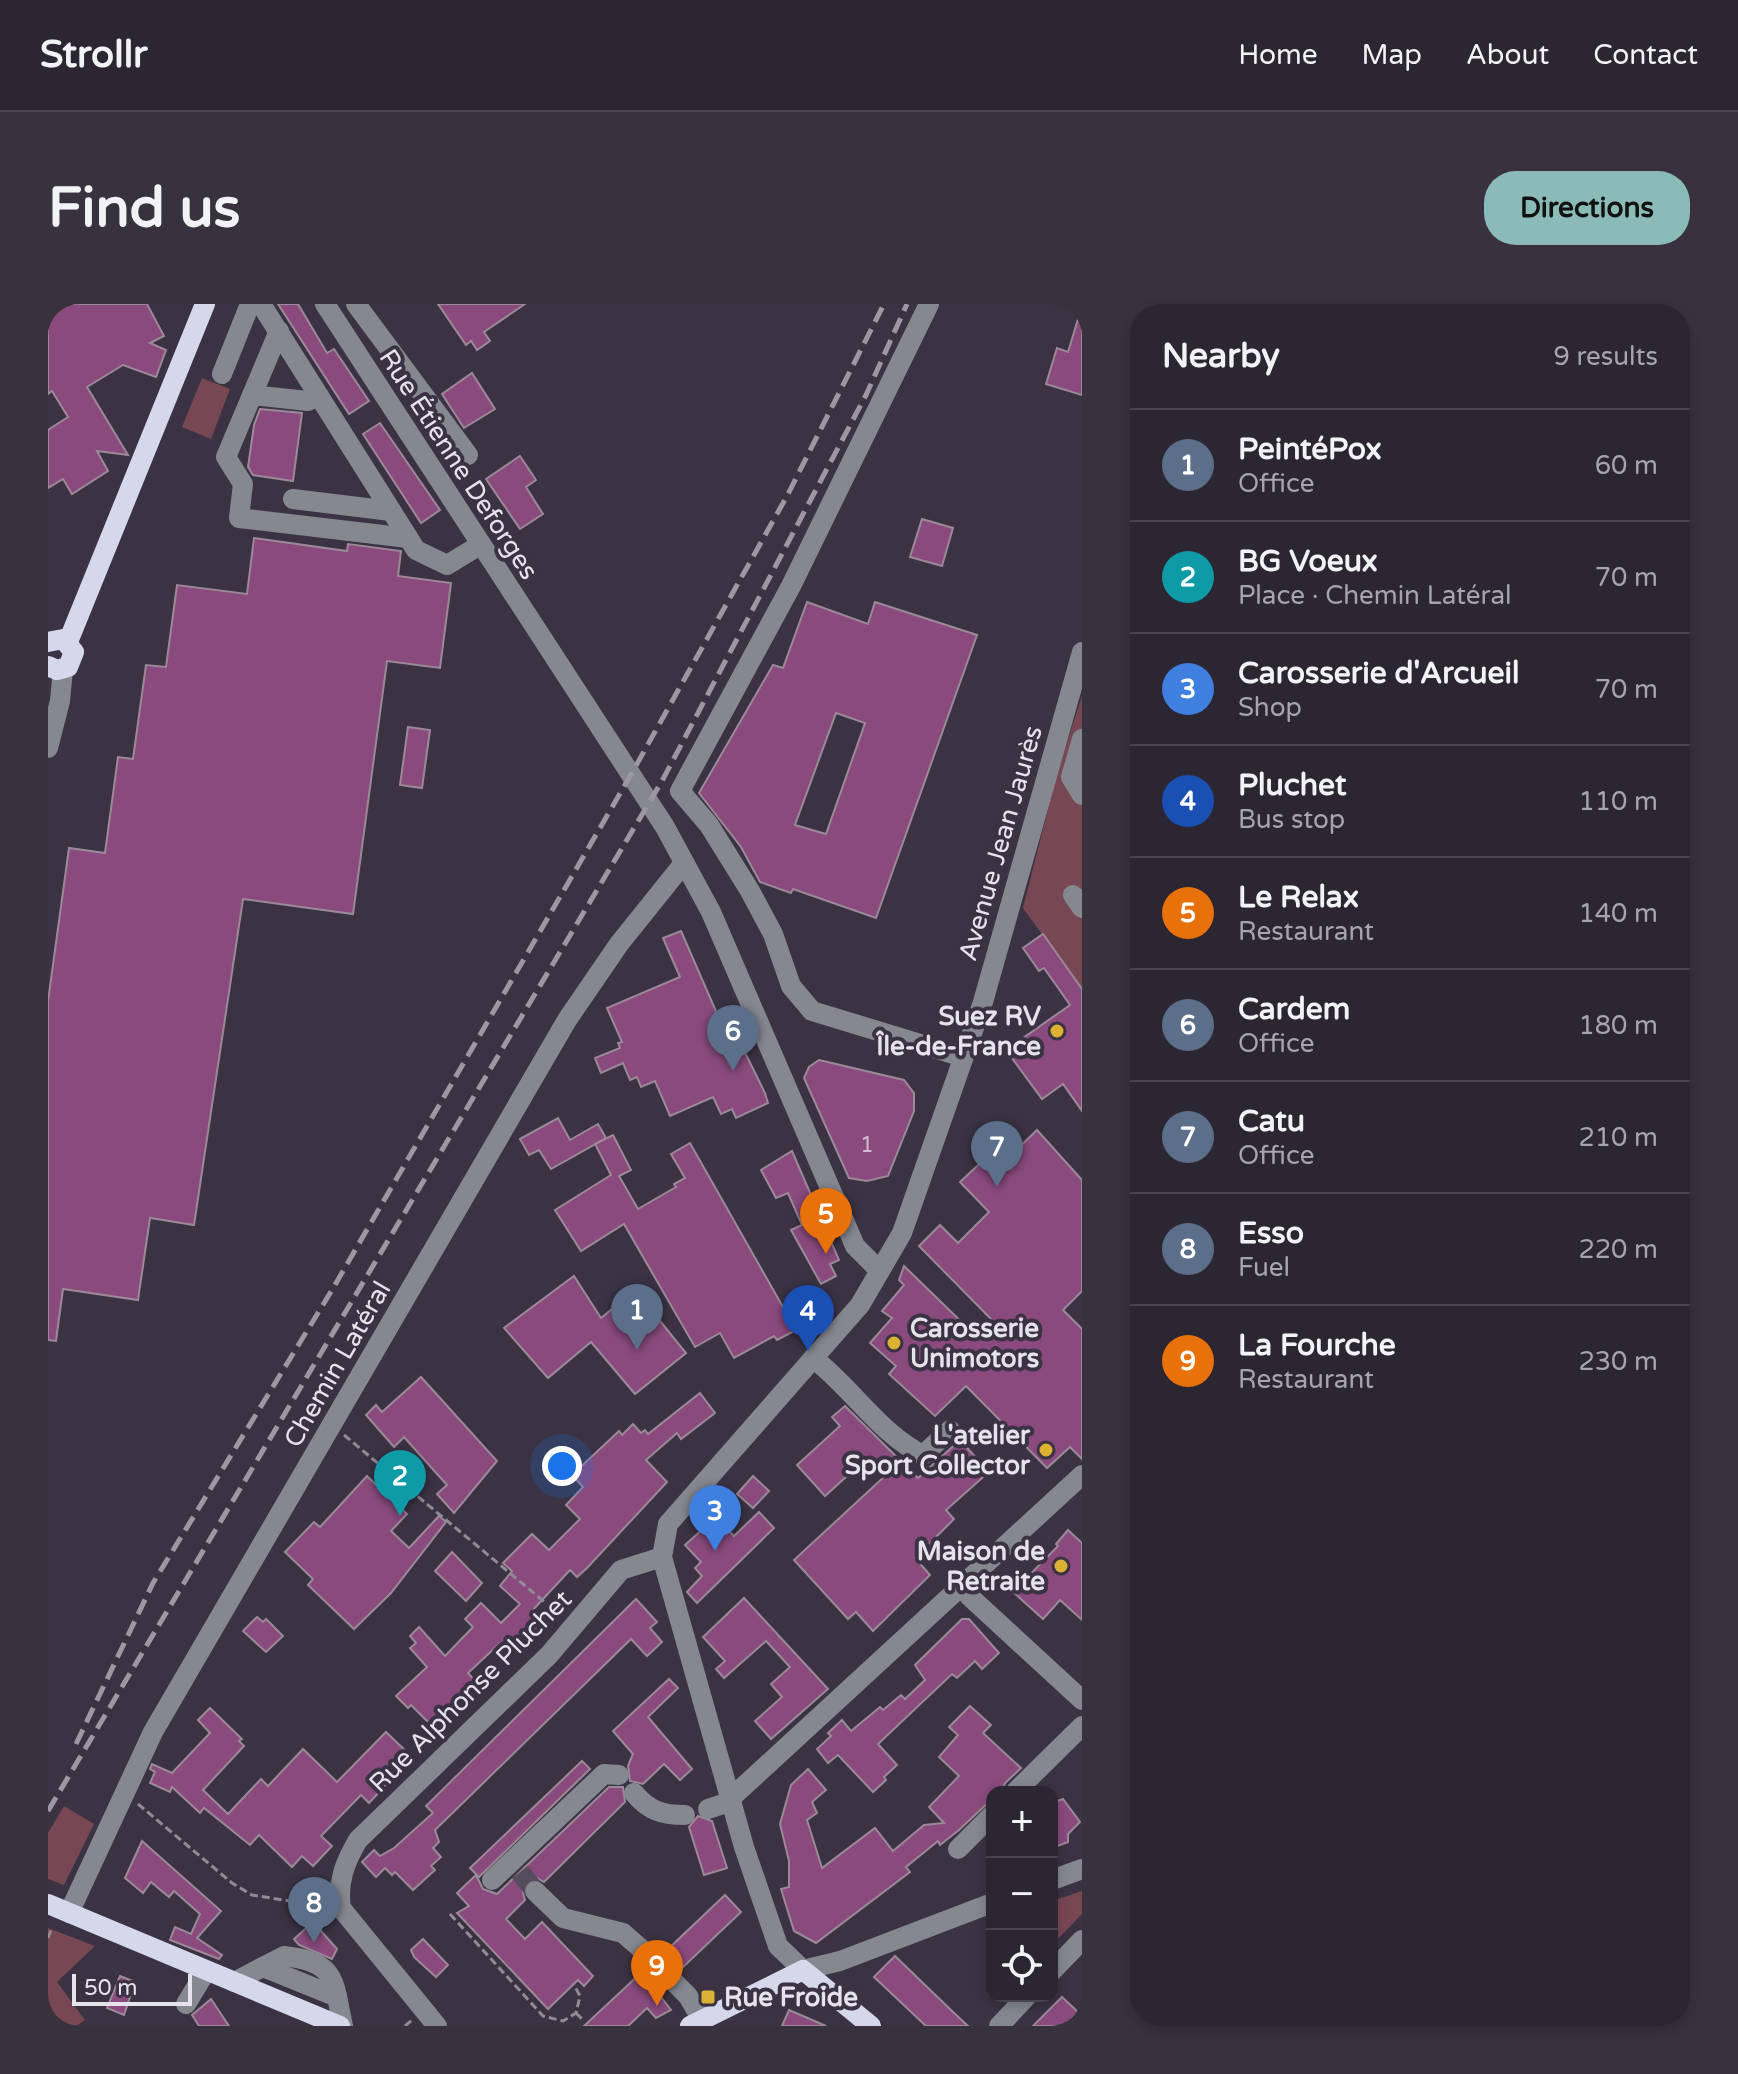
<!DOCTYPE html>
<meta charset="utf-8">
<style>
body{margin:0;font-family:"Varela Round",sans-serif;background:#38323f;color:#f1f3f6}
.controls{position:absolute;right:24px;bottom:24px;display:grid;overflow:hidden;border-radius:16px;box-shadow:0 4px 12px #0003}
.controls button{width:72px;height:72px;display:grid;place-items:center;padding:0;border:0;border-bottom:2px solid #48434e;background:#2c2633;color:#f1f3f6;font:40px sans-serif}
.scale{position:absolute;left:24px;bottom:20px;width:120px;box-sizing:border-box;padding-left:8px;border:4px solid #e7e3ed;border-top:0;font-size:22px;line-height:28px;white-space:nowrap;color:#e7e3ed;-webkit-text-stroke:6px #3b3344;paint-order:stroke}
.you{position:absolute;left:514px;top:1162px;width:28px;height:28px;margin:-20px;border:6px solid #fff;border-radius:50%;background:#1a73e8;box-shadow:0 0 0 12px #1a73e833}
.badge{display:grid;place-items:center;width:52px;height:52px;border-radius:50%;background:#8bbbb9;color:#fff;font-size:26px;font-weight:700}
.pin{position:absolute;translate:-50% -66px;filter:drop-shadow(0 2px 4px #0008)}
.pin::after{content:'';position:absolute;top:42px;width:28px;height:24px;background:inherit;clip-path:polygon(0 0,100% 0,50% 100%)}
.list{margin:0;padding:0;list-style:none}
h2{display:flex;justify-content:space-between;align-items:center;height:104px;margin:0;padding:0 32px;font-size:34px}
h2 small{font-size:26px;font-weight:400;color:#a6a5ac}
.list li{display:grid;grid-template-columns:52px 1fr auto;gap:24px;align-items:center;box-sizing:border-box;height:112px;padding:0 32px;border-top:2px solid #48434e}
.list b{display:block;font-size:30px;white-space:nowrap}
.list p{margin:0;font-size:26px;white-space:nowrap;color:#a6a5ac}
.list em{font-size:26px;font-style:normal;color:#a6a5ac}
.icon{flex:none;width:44px;height:44px;fill:none;stroke:currentColor;stroke-width:2;stroke-linecap:round;stroke-linejoin:round}
.map{position:relative;flex:none;width:1034px;height:1722px;overflow:hidden;border-radius:32px}
header{display:flex;align-items:center;gap:48px;box-sizing:border-box;height:112px;padding:0 40px;background:#2c2633;border-bottom:2px solid #48434e}
header strong{font-size:38px}
nav{display:flex;gap:44px;margin-inline-start:auto;font-size:28px}
.intro{display:flex;align-items:center;justify-content:space-between;box-sizing:border-box;height:192px;padding:0 48px}
h1{margin:0;font-size:56px}
.button{padding:20px 36px;border-radius:32px;background:#8bbbb9;color:#111;font-size:28px;font-weight:700}
main{display:flex;gap:48px;padding:0 48px}
aside{flex:1;background:#2c2633;border-radius:32px;box-shadow:0 4px 12px #0003}
.map>svg:first-child{display:block}
.green{fill:#784754}
.building{fill:#8a4a7e;stroke:#9b8997;stroke-width:2;fill-rule:evenodd}
.lines{fill:none;stroke-linecap:round;stroke-linejoin:round}
.minor-tunnel{stroke:#554d5d;stroke-width:20;stroke-dasharray:20 10;stroke-linecap:butt}
.path{stroke:#918b99;stroke-width:3;stroke-dasharray:8 4;stroke-linecap:butt}
.minor{stroke:#868890;stroke-width:20}
.major{stroke:#d4d8ea;stroke-width:20}
.rail{stroke:#9d97a4;stroke-width:5;stroke-dasharray:16 8;stroke-linecap:butt}
.poi-dot{fill:#dbb233;stroke:#3b3344;stroke-width:3}
.labels{text-anchor:middle;stroke-width:8;stroke-linejoin:round;paint-order:stroke}
.number-label{font-size:22px;fill:#d0bdd1}
.street-label{font-size:26px;fill:#e7e3ed;stroke:#3b3344}
.poi-label{font-size:26px;font-weight:bold;fill:#e7e3ed;stroke:#3b3344;text-anchor:end}
</style>
<header>
<strong>Strollr</strong>
<nav><a>Home</a><a>Map</a><a>About</a><a>Contact</a></nav>
</header>
<div class="intro"><h1>Find us</h1><a class="button">Directions</a></div>
<main>
<div class="map">
<svg width="1034" height="1722" viewBox="0 0 1034 1722">
<rect width="100%" height="100%" fill="#3b3344"/>
<g class="green">
<path d="M 154,74 L 182,85 L 163,135 L 134,123 Z"/>
<path d="M 1034,392 L 1034,685 L 975,604 L 1009,469 Z"/>
<path d="M 16,1502 L 46,1520 L 16,1581 L 0,1575 L 0,1529 Z"/>
<path d="M 1034,1587 L 1034,1610 L 1004,1641 L 1004,1597 Z"/>
<path d="M 0,1624 L 47,1642 L 9,1678 L 37,1716 L 28,1722 L 0,1722 Z"/>
</g>
<g class="building">
<path d="M 0,0 L 99,0 L 116,32 L 102,39 L 118,46 L 108,73 L 75,61 L 39,83 L 80,151 L 49,147 L 60,167 L 24,190 L 15,175 L 0,184 L 0,126 L 20,113 L 4,87 L 0,90 Z"/>
<path d="M 230,0 L 250,0 L 279,49 L 286,45 L 321,97 L 301,110 Z"/>
<path d="M 390,0 L 477,0 L 436,28 L 442,37 L 429,46 L 423,37 L 418,41 Z"/>
<path d="M 1031,12 L 1034,12 L 1034,91 L 998,80 L 1009,44 L 1020,48 Z"/>
<path d="M 424,69 L 447,105 L 416,124 L 394,90 Z"/>
<path d="M 212,105 L 254,109 L 245,177 L 205,171 L 200,163 L 206,121 Z"/>
<path d="M 332,119 L 392,206 L 373,219 L 315,130 Z"/>
<path d="M 472,152 L 488,176 L 478,183 L 495,210 L 472,225 L 438,175 Z"/>
<path d="M 874,215 L 905,224 L 894,262 L 862,253 Z"/>
<path d="M 206,234 L 299,247 L 300,240 L 353,247 L 350,272 L 403,279 L 392,364 L 339,357 L 305,610 L 195,595 L 146,921 L 102,914 L 90,996 L 15,985 L 8,1037 L 0,1036 L 0,697 L 21,544 L 57,549 L 70,453 L 85,455 L 98,361 L 118,363 L 129,281 L 199,290 Z"/>
<path d="M 759,298 L 820,320 L 827,298 L 929,331 L 828,614 L 745,585 L 743,589 L 712,578 L 693,543 L 651,489 L 725,361 L 735,364 ZM 788,409 L 817,419 L 778,530 L 747,521 Z"/>
<path d="M 360,423 L 382,426 L 374,484 L 352,481 Z"/>
<path d="M 633,627 L 674,721 L 682,718 L 717,789 L 720,799 L 688,814 L 684,805 L 673,810 L 665,793 L 622,812 L 607,777 L 593,783 L 589,773 L 582,776 L 575,759 L 553,769 L 547,754 L 572,744 L 570,739 L 574,738 L 559,704 L 632,673 L 615,634 Z"/>
<path d="M 995,630 L 1034,685 L 1034,807 L 1015,780 L 994,795 L 958,746 L 1022,701 L 996,664 L 991,667 L 975,644 Z"/>
<path d="M 771,756 L 856,776 L 866,789 L 866,807 L 840,872 L 819,877 L 801,874 L 756,774 L 761,763 Z"/>
<path d="M 510,814 L 522,836 L 550,820 L 558,834 L 503,865 L 491,846 L 481,851 L 472,835 Z"/>
<path d="M 989,826 L 1034,876 L 1034,987 L 1015,1006 L 1034,1025 L 1034,1155 L 1022,1143 L 999,1164 L 918,1082 L 887,1112 L 841,1070 L 848,1062 L 822,1039 L 844,1014 L 834,1007 L 856,981 L 851,976 L 856,962 L 927,1031 L 943,1015 L 871,942 L 892,921 L 910,939 L 941,908 L 912,878 L 943,849 L 954,860 Z"/>
<path d="M 565,831 L 583,866 L 571,872 L 590,905 L 628,883 L 626,880 L 637,874 L 623,850 L 642,839 L 748,1026 L 729,1036 L 726,1032 L 686,1054 L 672,1029 L 647,1043 L 576,920 L 533,947 L 507,906 L 563,871 L 547,840 Z"/>
<path d="M 744,847 L 791,956 L 782,960 L 788,972 L 773,980 L 743,926 L 754,921 L 740,889 L 728,894 L 713,866 Z"/>
<path d="M 526,972 L 553,1014 L 587,986 L 638,1049 L 587,1090 L 543,1038 L 500,1074 L 456,1024 Z"/>
<path d="M 373,1073 L 449,1157 L 406,1209 L 389,1190 L 399,1181 L 356,1133 L 346,1143 L 318,1111 L 328,1101 L 334,1108 Z"/>
<path d="M 652,1089 L 667,1109 L 633,1135 L 629,1129 L 598,1156 L 619,1178 L 539,1264 L 529,1273 L 522,1266 L 482,1309 L 496,1324 L 478,1343 L 468,1333 L 456,1344 L 451,1340 L 420,1369 L 429,1379 L 384,1422 L 363,1401 L 360,1404 L 348,1392 L 379,1363 L 362,1344 L 368,1339 L 362,1332 L 371,1323 L 397,1352 L 425,1323 L 417,1315 L 433,1299 L 453,1319 L 472,1300 L 452,1282 L 464,1267 L 455,1259 L 484,1230 L 501,1246 L 532,1215 L 518,1201 L 535,1183 L 524,1171 L 571,1127 L 574,1131 L 585,1120 L 593,1129 L 597,1126 L 600,1130 Z"/>
<path d="M 797,1102 L 870,1174 L 912,1136 L 941,1168 L 898,1206 L 906,1215 L 867,1254 L 882,1271 L 825,1327 L 808,1308 L 800,1315 L 746,1256 L 837,1172 L 820,1153 L 777,1192 L 749,1161 L 792,1122 L 784,1113 Z"/>
<path d="M 319,1172 L 359,1210 L 343,1227 L 361,1244 L 391,1212 L 398,1218 L 343,1289 L 306,1325 L 260,1281 L 265,1275 L 237,1248 L 266,1218 L 272,1223 Z"/>
<path d="M 705,1172 L 721,1187 L 705,1204 L 689,1190 Z"/>
<path d="M 711,1208 L 726,1224 L 649,1299 L 639,1288 L 654,1272 L 647,1264 L 653,1258 L 637,1241 L 668,1213 L 686,1232 Z"/>
<path d="M 1020,1226 L 1034,1239 L 1034,1316 L 1012,1296 L 995,1315 L 965,1288 L 1010,1242 L 1008,1240 Z"/>
<path d="M 404,1248 L 434,1279 L 418,1297 L 387,1267 Z"/>
<path d="M 696,1294 L 780,1385 L 723,1435 L 707,1417 L 734,1393 L 723,1380 L 742,1363 L 718,1337 L 676,1374 L 668,1365 L 677,1357 L 655,1333 Z"/>
<path d="M 588,1295 L 609,1318 L 602,1324 L 614,1338 L 599,1352 L 583,1335 L 387,1526 L 391,1538 L 385,1544 L 393,1553 L 383,1562 L 387,1566 L 365,1586 L 347,1568 L 344,1571 L 337,1564 L 328,1573 L 314,1558 L 326,1546 L 332,1552 L 346,1544 L 385,1509 L 378,1502 Z"/>
<path d="M 209,1313 L 215,1318 L 218,1315 L 235,1332 L 218,1348 L 195,1327 Z"/>
<path d="M 914,1315 L 921,1315 L 951,1349 L 934,1365 L 927,1357 L 909,1374 L 904,1370 L 830,1440 L 849,1461 L 836,1473 L 838,1476 L 825,1488 L 790,1451 L 780,1459 L 769,1445 L 783,1432 L 780,1429 L 794,1416 L 803,1427 L 832,1403 L 835,1406 L 853,1391 L 857,1395 L 877,1376 L 867,1361 Z"/>
<path d="M 621,1375 L 630,1384 L 600,1413 L 644,1465 L 632,1476 L 616,1460 L 595,1480 L 582,1477 L 580,1462 L 585,1450 L 565,1427 Z"/>
<path d="M 922,1402 L 943,1421 L 935,1429 L 973,1464 L 957,1479 L 954,1488 L 944,1488 L 944,1495 L 911,1526 L 892,1541 L 890,1537 L 858,1563 L 862,1568 L 768,1639 L 746,1627 L 733,1585 L 741,1583 L 741,1557 L 732,1520 L 743,1481 L 760,1465 L 778,1486 L 764,1498 L 769,1509 L 759,1516 L 774,1564 L 827,1524 L 845,1547 L 876,1521 L 896,1519 L 881,1503 L 911,1472 L 891,1453 L 910,1431 L 901,1423 Z"/>
<path d="M 162,1404 L 194,1435 L 191,1437 L 196,1442 L 155,1486 L 180,1510 L 213,1475 L 220,1482 L 255,1445 L 289,1478 L 338,1428 L 364,1453 L 321,1499 L 313,1491 L 273,1532 L 284,1542 L 265,1562 L 254,1552 L 244,1563 L 211,1531 L 202,1541 L 156,1504 L 152,1509 L 124,1483 L 122,1488 L 102,1479 L 107,1468 L 102,1465 L 104,1460 L 124,1469 L 162,1429 L 150,1416 Z"/>
<path d="M 534,1457 L 542,1465 L 431,1573 L 422,1564 Z"/>
<path d="M 561,1483 L 575,1483 L 577,1498 L 496,1578 L 489,1574 L 478,1577 L 474,1585 L 477,1596 L 458,1615 L 477,1635 L 494,1618 L 545,1672 L 536,1682 L 530,1676 L 500,1705 L 409,1609 L 421,1602 L 409,1589 L 428,1571 L 435,1585 L 449,1590 Z"/>
<path d="M 1015,1495 L 1032,1518 L 1020,1530 L 1020,1538 L 1004,1544 L 1004,1499 Z"/>
<path d="M 650,1512 L 664,1517 L 679,1564 L 656,1571 L 641,1523 Z"/>
<path d="M 94,1537 L 173,1607 L 149,1634 L 174,1651 L 171,1655 L 122,1636 L 127,1623 L 143,1630 L 152,1610 L 126,1587 L 121,1593 L 103,1578 L 95,1589 L 77,1574 Z"/>
<path d="M 677,1591 L 693,1608 L 632,1666 L 618,1663 L 617,1648 Z"/>
<path d="M 265,1618 L 289,1645 L 284,1655 L 251,1641 L 246,1635 Z"/>
<path d="M 375,1635 L 400,1661 L 388,1673 L 366,1653 L 363,1646 Z"/>
<path d="M 847,1652 L 905,1708 L 920,1722 L 878,1722 L 826,1673 Z"/>
<path d="M 597,1665 L 612,1669 L 614,1684 L 609,1688 L 623,1706 L 608,1714 L 599,1704 L 580,1722 L 536,1722 Z"/>
<path d="M 72,1672 L 87,1678 L 76,1711 L 59,1704 Z"/>
<path d="M 1014,1693 L 1030,1708 L 1017,1722 L 985,1722 Z"/>
<path d="M 163,1695 L 181,1722 L 151,1722 L 144,1711 Z"/>
<path d="M 741,1706 L 778,1722 L 734,1722 Z"/>
</g>
<g class="lines">
<path class="minor-tunnel" d="M 472,1568 L 487,1587"/>
<g class="path">
<path d="M 296,1131 L 511,1310"/>
<path d="M 90,1500 L 184,1579 L 204,1591 L 273,1602"/>
<path d="M 402,1610 L 495,1712 L 515,1717 L 528,1709 L 532,1692 L 525,1679"/>
<path d="M 0,1634 L 4,1623"/>
<path d="M 528,1709 L 536,1717"/>
<path d="M 357,1722 L 364,1716"/>
</g>
<g class="minor">
<path d="M 213,0 L 368,246 L 399,261 L 432,241"/>
<path d="M 277,0 L 617,523 L 663,608 L 807,942 L 831,966"/>
<path d="M 308,0 L 420,151"/>
<path d="M 881,0 L 743,282 L 632,487 L 661,521 L 702,587 L 725,630 L 743,682 L 764,707 L 915,753"/>
<path d="M 231,27 L 178,153 L 195,180 L 191,214 L 360,234"/>
<path d="M 174,70 L 202,0"/>
<path d="M 204,91 L 260,97 L 271,92"/>
<path d="M 245,195 L 343,207"/>
<path d="M 1034,435 L 1023,473 L 1034,491"/>
<path d="M 0,444 L 12,397 L 15,365"/>
<path d="M 1025,591 L 1034,604"/>
<path d="M 765,1054 C 804,1084 831,1129 875,1151 L 902,1126"/>
<path d="M 921,1292 L 1034,1396"/>
<path d="M 967,1488 L 1034,1422"/>
<path d="M 586,1489 C 601,1507 614,1511 637,1511"/>
<path d="M 683,1494 L 1034,1171"/>
<path d="M 660,1505 L 684,1497"/>
<path d="M 910,1545 L 944,1511"/>
<path d="M 444,1576 L 556,1470 L 571,1471"/>
<path d="M 1004,1576 L 1034,1565"/>
<path d="M 487,1587 L 515,1614 L 575,1629 L 607,1657"/>
<path d="M 944,1599 L 792,1657 L 755,1666 L 730,1642 L 696,1543 L 614,1253 L 620,1220 L 812,1001 L 854,929 L 935,698 L 1034,348"/>
<path d="M 21,1609 L 105,1428 L 519,716 L 571,640 L 636,559"/>
<path d="M 215,1663 L 289,1693"/>
<path d="M 1004,1667 L 1034,1636"/>
<path d="M 623,1675 L 640,1692 L 654,1716"/>
<path d="M 186,1678 L 236,1652 C 290,1658 285,1677 295,1722"/>
<path d="M 138,1700 L 158,1667"/>
<path d="M 389,1722 L 293,1604 C 289,1578 297,1558 310,1536 L 501,1351 L 573,1266 L 614,1253"/>
<path d="M 951,1722 L 979,1692"/>
</g>
<g class="major">
<path d="M 0,338 L 15,335 L 26,348 L 20,363 L 9,366 L 0,362"/>
<path d="M 20,338 L 157,0"/>
<path d="M 0,1600 L 292,1722"/>
<path d="M 642,1722 L 755,1666 L 823,1722"/>
</g>
<g class="rail">
<path d="M 28,1440 L 105,1279 L 284,986 L 585,467 L 739,192 L 836,0"/>
<path d="M 0,1507 L 614,477 L 818,91 L 859,0"/>
</g>
</g>
<g class="poi-dot">
<circle cx="1009" cy="727" r="8"/>
<circle cx="846" cy="1039" r="8"/>
<circle cx="998" cy="1146" r="8"/>
<circle cx="1013" cy="1262" r="8"/>
<rect x="652" y="1685" width="16" height="16" rx="4"/>
</g>
<g class="labels">
<g class="number-label">
<text x="819" y="848">1</text>
</g>
<g class="street-label">
<text transform="translate(411 160) rotate(57)" y="9">Rue Étienne Deforges</text>
<text transform="translate(952 539) rotate(-74)" y="9">Avenue Jean Jaurès</text>
<text transform="translate(289 1060) rotate(-60)" y="9">Chemin Latéral</text>
<text transform="translate(422 1387) rotate(-45)" y="9">Rue Alphonse Pluchet</text>
</g>
<g class="poi-label">
<text x="993" y="721">Suez RV<tspan x="993" dy="30">Île-de-France</tspan></text>
<text x="862" y="1033" text-anchor="start">Carosserie<tspan x="862" dy="30">Unimotors</tspan></text>
<text x="982" y="1140">L'atelier<tspan x="982" dy="30">Sport Collector</tspan></text>
<text x="997" y="1256">Maison de<tspan x="997" dy="30">Retraite</tspan></text>
<text x="676" y="1702" text-anchor="start">Rue Froide</text>
</g>
</g>
</svg>
<div class="controls">
<button>+</button>
<button>−</button>
<button><svg class="icon" aria-label="locate" viewBox="0 0 24 24"><circle cx="12" cy="12" r="6"/><path d="M12 2v4M12 18v4M2 12h4M18 12h4"/></svg></button>
</div>
<div class="scale">50 m</div>
<div class="you"></div>
<div class="pin badge" style="left:589px;top:1046px;background:#5c6f8a">1</div>
<div class="pin badge" style="left:352px;top:1212px;background:#0f9aa8">2</div>
<div class="pin badge" style="left:667px;top:1247px;background:#3f7fe0">3</div>
<div class="pin badge" style="left:760px;top:1047px;background:#1a4fb4">4</div>
<div class="pin badge" style="left:778px;top:950px;background:#e8710a">5</div>
<div class="pin badge" style="left:685px;top:767px;background:#5c6f8a">6</div>
<div class="pin badge" style="left:949px;top:883px;background:#5c6f8a">7</div>
<div class="pin badge" style="left:266px;top:1639px;background:#5c6f8a">8</div>
<div class="pin badge" style="left:609px;top:1702px;background:#e8710a">9</div>
</div>
<aside>
<h2>Nearby<small>9 results</small></h2>
<ul class="list">
<li><span class="badge" style="background:#5c6f8a">1</span><div><b>PeintéPox</b><p>Office</p></div><em>60 m</em></li>
<li><span class="badge" style="background:#0f9aa8">2</span><div><b>BG Voeux</b><p>Place · Chemin Latéral</p></div><em>70 m</em></li>
<li><span class="badge" style="background:#3f7fe0">3</span><div><b>Carosserie d'Arcueil</b><p>Shop</p></div><em>70 m</em></li>
<li><span class="badge" style="background:#1a4fb4">4</span><div><b>Pluchet</b><p>Bus stop</p></div><em>110 m</em></li>
<li><span class="badge" style="background:#e8710a">5</span><div><b>Le Relax</b><p>Restaurant</p></div><em>140 m</em></li>
<li><span class="badge" style="background:#5c6f8a">6</span><div><b>Cardem</b><p>Office</p></div><em>180 m</em></li>
<li><span class="badge" style="background:#5c6f8a">7</span><div><b>Catu</b><p>Office</p></div><em>210 m</em></li>
<li><span class="badge" style="background:#5c6f8a">8</span><div><b>Esso</b><p>Fuel</p></div><em>220 m</em></li>
<li><span class="badge" style="background:#e8710a">9</span><div><b>La Fourche</b><p>Restaurant</p></div><em>230 m</em></li>
</ul>
</aside>
</main>
